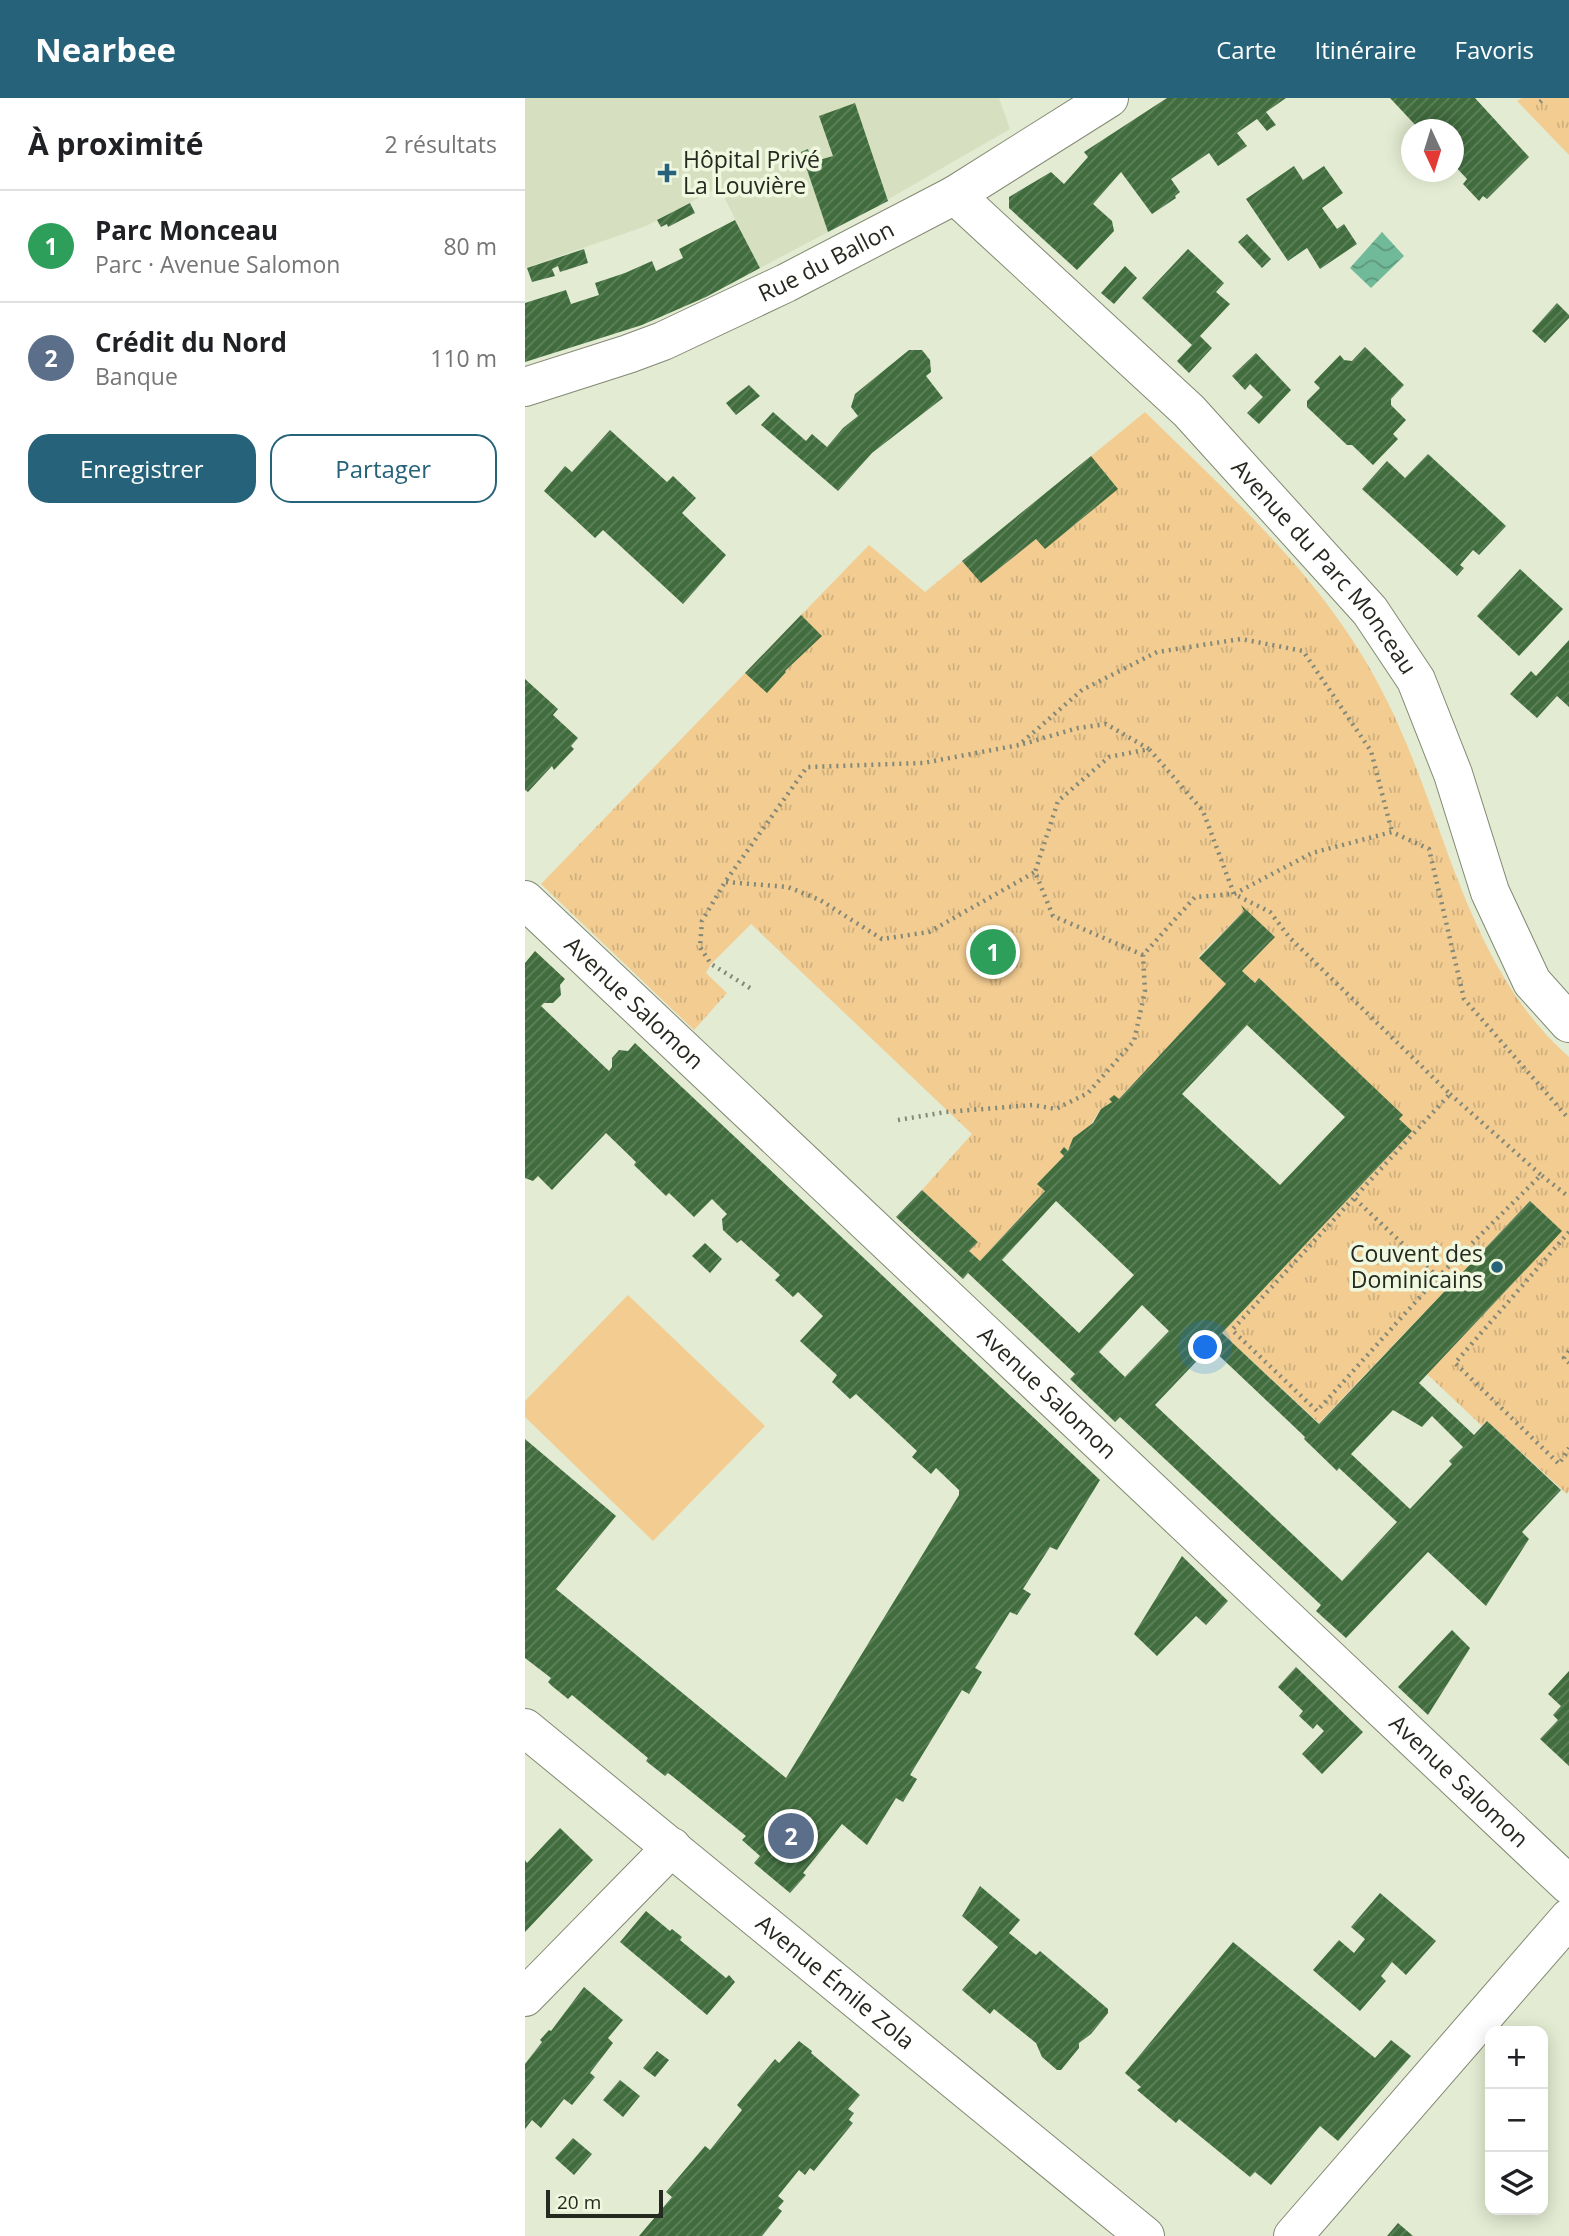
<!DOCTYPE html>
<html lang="fr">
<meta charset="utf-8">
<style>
body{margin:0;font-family:"Open Sans",sans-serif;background:#f6f6f6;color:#202124}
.controls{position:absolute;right:21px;bottom:21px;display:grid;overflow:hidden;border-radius:14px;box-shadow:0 4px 18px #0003}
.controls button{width:63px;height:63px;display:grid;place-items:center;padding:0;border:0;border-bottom:2px solid #e0e0e0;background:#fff;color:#202124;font:35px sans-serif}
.compass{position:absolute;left:876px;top:21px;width:63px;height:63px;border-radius:50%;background:#fff;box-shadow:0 4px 18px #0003;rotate:176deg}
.scale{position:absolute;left:21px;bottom:18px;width:117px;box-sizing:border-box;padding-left:7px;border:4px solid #262920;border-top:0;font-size:19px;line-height:24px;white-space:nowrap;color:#262920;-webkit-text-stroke:5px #f0f8df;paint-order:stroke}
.you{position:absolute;left:681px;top:1250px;width:24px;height:24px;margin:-18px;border:5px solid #fff;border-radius:50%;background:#1a73e8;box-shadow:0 0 0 10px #1a73e833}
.badge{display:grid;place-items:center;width:46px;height:46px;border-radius:50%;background:#266279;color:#fff;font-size:23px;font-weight:700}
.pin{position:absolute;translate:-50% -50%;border:4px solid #fff;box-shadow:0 2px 7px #0006}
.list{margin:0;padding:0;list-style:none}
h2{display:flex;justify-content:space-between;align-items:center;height:91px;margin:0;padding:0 28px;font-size:30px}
h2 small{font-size:23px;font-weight:400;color:#757577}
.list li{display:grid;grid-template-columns:46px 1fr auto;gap:21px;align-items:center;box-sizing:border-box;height:112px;padding:0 28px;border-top:2px solid #e0e0e0}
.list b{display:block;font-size:26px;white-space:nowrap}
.list p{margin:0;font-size:23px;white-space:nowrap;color:#757577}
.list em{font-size:23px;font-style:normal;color:#757577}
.actions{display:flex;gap:14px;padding:21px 28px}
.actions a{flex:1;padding:16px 0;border:2px solid #266279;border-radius:21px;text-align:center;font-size:24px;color:#266279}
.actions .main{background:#266279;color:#fff}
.icon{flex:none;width:38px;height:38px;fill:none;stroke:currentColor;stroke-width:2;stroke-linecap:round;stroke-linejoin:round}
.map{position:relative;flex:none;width:1044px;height:2138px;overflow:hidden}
header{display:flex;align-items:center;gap:42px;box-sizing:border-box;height:98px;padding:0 35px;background:#266279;color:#fff}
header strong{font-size:33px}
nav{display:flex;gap:38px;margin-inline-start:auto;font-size:24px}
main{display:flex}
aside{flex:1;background:#fff}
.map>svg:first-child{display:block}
.built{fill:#d6dfc0}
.grass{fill:#f2cc91}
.park{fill:url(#park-tufts)}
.water{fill:url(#water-waves)}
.building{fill:url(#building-hatch);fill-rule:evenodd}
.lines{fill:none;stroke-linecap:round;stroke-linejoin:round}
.minor-casing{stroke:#828973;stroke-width:40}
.path{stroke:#838877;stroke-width:4.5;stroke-dasharray:2 5;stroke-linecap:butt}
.minor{stroke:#fff;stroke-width:38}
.poi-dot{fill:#266279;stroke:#f0f8df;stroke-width:2.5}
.labels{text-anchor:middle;stroke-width:7;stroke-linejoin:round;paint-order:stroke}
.poi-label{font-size:23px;fill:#262920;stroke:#f0f8df;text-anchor:start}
.street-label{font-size:23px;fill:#262920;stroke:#f0f8df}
</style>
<header>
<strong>Nearbee</strong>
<nav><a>Carte</a><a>Itinéraire</a><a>Favoris</a></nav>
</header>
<main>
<aside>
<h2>À proximité<small>2 résultats</small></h2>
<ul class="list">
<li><span class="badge" style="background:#2e9e5b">1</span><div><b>Parc Monceau</b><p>Parc · Avenue Salomon</p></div><em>80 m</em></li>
<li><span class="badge" style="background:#5c6f8a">2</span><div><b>Crédit du Nord</b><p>Banque</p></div><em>110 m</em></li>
</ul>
<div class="actions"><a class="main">Enregistrer</a><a>Partager</a></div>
</aside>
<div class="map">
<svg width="1044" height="2138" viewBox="0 0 1044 2138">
<defs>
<pattern id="park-tufts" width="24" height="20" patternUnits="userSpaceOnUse" patternTransform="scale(1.75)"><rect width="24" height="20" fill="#f2cc91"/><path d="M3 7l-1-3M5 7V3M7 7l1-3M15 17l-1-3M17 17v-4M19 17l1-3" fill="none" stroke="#cfaf7d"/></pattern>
<pattern id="water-waves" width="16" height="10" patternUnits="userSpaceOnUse" patternTransform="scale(1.75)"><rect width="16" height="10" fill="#71ba99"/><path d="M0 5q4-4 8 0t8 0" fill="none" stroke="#5d977c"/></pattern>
<pattern id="building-hatch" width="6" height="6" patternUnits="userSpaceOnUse" patternTransform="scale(1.75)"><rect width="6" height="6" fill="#416d3e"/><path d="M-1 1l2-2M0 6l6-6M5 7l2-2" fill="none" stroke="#60825e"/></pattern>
</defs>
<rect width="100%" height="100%" fill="#e3ebd2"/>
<path class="built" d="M 0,0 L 474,0 L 485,31 L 329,121 L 308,58 L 294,62 L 291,56 L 285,57 L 283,51 L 276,54 L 303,134 L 235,170 L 194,89 L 121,128 L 0,170 Z"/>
<path class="grass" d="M 103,1197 L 240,1328 L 128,1443 L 0,1319 L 0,1303 Z"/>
<g class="park">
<path d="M 997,0 L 1044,0 L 1044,57 L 992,3 Z"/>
<path d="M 620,314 C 707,399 802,484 858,595 C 921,716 938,865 1044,959 L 1044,1393 L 1042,1396 L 962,1323 L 957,1328 L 902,1276 L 1036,1133 L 1005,1103 L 794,1325 L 697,1235 L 886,1034 L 874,1021 L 877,1017 L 734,880 L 730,885 L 717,873 L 749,839 L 718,810 L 719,813 L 673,859 L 701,886 L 594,1001 L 585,1001 L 587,1004 L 576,1011 L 563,1031 L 551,1037 L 543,1053 L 539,1050 L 535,1054 L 539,1058 L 513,1085 L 520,1093 L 455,1163 L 444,1153 L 452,1143 L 397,1092 L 447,1036 L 226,826 L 186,866 L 181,875 L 202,895 L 169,932 L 16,786 L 344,447 L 400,494 Z"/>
</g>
<path class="water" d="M 857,134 L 879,158 L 846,190 L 825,170 Z"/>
<g class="building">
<path d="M 642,0 L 761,0 L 741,14 L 751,27 L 746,30 L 742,33 L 732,21 L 712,35 L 722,48 L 702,62 L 693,68 L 684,55 L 646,81 L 655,94 L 650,98 L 651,100 L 627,116 L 596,74 L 568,106 L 587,123 L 589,133 L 552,172 L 484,110 L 484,99 L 526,74 L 539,86 L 563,59 L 559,54 Z"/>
<path d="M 865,0 L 950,0 L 1004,59 L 962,101 L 958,98 L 954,103 L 938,86 L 942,81 L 928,66 L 928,32 L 895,32 Z"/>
<path d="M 330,5 L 363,103 L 303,134 L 276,54 L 283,51 L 285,57 L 291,56 L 294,62 L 308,58 L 294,18 Z"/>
<path d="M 769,68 L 778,82 L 799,68 L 818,95 L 797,110 L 812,131 L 819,126 L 832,146 L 795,171 L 782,150 L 763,163 L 721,101 Z"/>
<path d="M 165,105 L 170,115 L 143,129 L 142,126 L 136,129 L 132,122 Z"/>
<path d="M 210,122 L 235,170 L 181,199 L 117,227 L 0,264 L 0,205 L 41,192 L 46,206 L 74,197 L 70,185 L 100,175 L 127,163 L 131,173 L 158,160 L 154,151 Z"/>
<path d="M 722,136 L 746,161 L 737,170 L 713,144 Z"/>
<path d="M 59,151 L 63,165 L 35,174 L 33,168 L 27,171 L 30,178 L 7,184 L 2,170 Z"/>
<path d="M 663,151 L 699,185 L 691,194 L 705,206 L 675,238 L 687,250 L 664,275 L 652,263 L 667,247 L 617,200 Z"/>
<path d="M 600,168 L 612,180 L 589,206 L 576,195 Z"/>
<path d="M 1032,205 L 1044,217 L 1044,220 L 1020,245 L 1007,233 Z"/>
<path d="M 840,249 L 879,287 L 866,301 L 866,307 L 881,322 L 868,336 L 873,341 L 848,367 L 827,347 L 822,347 L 782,309 L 782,303 L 795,290 L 789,284 L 815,257 L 819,262 L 827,263 Z"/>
<path d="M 384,252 L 397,252 L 405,262 L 406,274 L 401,278 L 418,300 L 347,355 L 313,393 L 236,327 L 248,314 L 281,343 L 287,336 L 302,349 L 318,330 L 333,318 L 326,309 L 330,296 Z"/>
<path d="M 731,255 L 766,292 L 734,326 L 722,315 L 738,299 L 725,286 L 720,292 L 707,278 Z"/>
<path d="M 224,287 L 235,298 L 211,317 L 201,305 Z"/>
<path d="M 85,332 L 142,384 L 148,378 L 171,400 L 157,415 L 201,457 L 158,506 L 78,432 L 70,440 L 19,393 L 40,368 L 47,374 Z"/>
<path d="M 903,356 L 981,428 L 954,457 L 948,452 L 935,467 L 939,470 L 932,478 L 837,391 L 862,363 L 880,380 Z"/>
<path d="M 566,358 L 593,391 L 520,451 L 511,441 L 456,485 L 437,463 Z"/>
<path d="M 995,471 L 1038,511 L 994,558 L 952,518 Z"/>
<path d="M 276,517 L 297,538 L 260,573 L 261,574 L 242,595 L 220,575 Z"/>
<path d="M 1044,542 L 1044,609 L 1032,598 L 1012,620 L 985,596 L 1006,573 L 1011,578 Z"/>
<path d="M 0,581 L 33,611 L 28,617 L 53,640 L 46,648 L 49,651 L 29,672 L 27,668 L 3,694 L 0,692 Z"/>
<path d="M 716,807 L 750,839 L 717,873 L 730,885 L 734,880 L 878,1017 L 874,1021 L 887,1033 L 697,1235 L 794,1326 L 1005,1103 L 1037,1133 L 894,1285 L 949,1337 L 962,1323 L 1036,1392 L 997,1434 L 1004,1441 L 961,1508 L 903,1454 L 821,1540 L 791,1513 L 796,1507 L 595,1319 L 590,1324 L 566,1301 L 545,1281 L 550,1276 L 443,1175 L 438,1181 L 371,1119 L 397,1092 L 453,1144 L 444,1153 L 455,1163 L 520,1093 L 512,1086 L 539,1058 L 535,1054 L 539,1049 L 543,1053 L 548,1040 L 568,1025 L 576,1011 L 587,1004 L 584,1001 L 589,997 L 594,1001 L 701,886 L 674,860 L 719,813 ZM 722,927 L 820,1019 L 755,1087 L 657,996 ZM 531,1103 L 609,1177 L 554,1235 L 477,1162 ZM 617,1207 L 644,1233 L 600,1279 L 574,1254 ZM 685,1249 L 780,1339 L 779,1341 L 812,1373 L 814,1370 L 872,1424 L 817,1483 L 630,1307 ZM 868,1312 L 897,1329 L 907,1318 L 938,1349 L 924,1363 L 927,1366 L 885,1411 L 826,1356 Z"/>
<path d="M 10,853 L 40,881 L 35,887 L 36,897 L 28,905 L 19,905 L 16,908 L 84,973 L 87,969 L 87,960 L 94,952 L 103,953 L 110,945 L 575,1382 L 532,1452 L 525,1449 L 498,1491 L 506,1496 L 492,1517 L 485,1514 L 450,1570 L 457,1574 L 444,1596 L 437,1592 L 385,1677 L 392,1681 L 378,1704 L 371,1700 L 342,1747 L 317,1726 L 278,1775 L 281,1777 L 265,1795 L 229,1765 L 235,1758 L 217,1742 L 221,1738 L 147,1678 L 143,1675 L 140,1678 L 121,1663 L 123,1660 L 47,1597 L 43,1601 L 27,1588 L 23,1584 L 26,1580 L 0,1560 L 0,1341 L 91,1418 L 31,1491 L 261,1680 L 434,1397 L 434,1392 L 411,1370 L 406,1376 L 387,1359 L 392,1353 L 331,1296 L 325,1301 L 307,1284 L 312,1277 L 275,1243 L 298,1218 L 273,1194 L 268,1199 L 250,1182 L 255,1177 L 216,1142 L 212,1145 L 198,1132 L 197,1121 L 202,1116 L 187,1101 L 169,1119 L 144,1095 L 141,1098 L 109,1067 L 111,1064 L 81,1035 L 27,1092 L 13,1078 L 8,1083 L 0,1080 L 0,865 Z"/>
<path d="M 180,1145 L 197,1161 L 185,1175 L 167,1158 Z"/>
<path d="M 657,1458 L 703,1503 L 681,1527 L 671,1518 L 632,1558 L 609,1536 Z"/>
<path d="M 927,1532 L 945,1550 L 903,1617 L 873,1589 Z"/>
<path d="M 771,1569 L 838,1634 L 797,1676 L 777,1656 L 799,1633 L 792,1626 L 788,1631 L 774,1618 L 778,1613 L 753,1589 Z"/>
<path d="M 1044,1573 L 1044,1668 L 1015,1641 L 1033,1622 L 1028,1617 L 1036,1608 L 1023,1596 Z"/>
<path d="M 35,1730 L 68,1762 L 0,1834 L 0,1762 L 2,1765 Z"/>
<path d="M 455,1788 L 495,1822 L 484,1835 L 511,1857 L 515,1853 L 583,1911 L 583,1915 L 566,1936 L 554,1945 L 554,1950 L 536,1972 L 532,1972 L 517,1959 L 511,1945 L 469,1911 L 465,1916 L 437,1892 L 473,1849 L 437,1818 Z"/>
<path d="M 855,1795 L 911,1843 L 881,1877 L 867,1864 L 856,1878 L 861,1883 L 835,1913 L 788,1872 L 814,1842 L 829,1855 L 840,1841 L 826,1829 Z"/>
<path d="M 121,1813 L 145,1833 L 147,1831 L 157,1839 L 155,1842 L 201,1880 L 204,1877 L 210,1884 L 182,1917 L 95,1844 Z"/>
<path d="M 708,1844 L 850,1960 L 866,1942 L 886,1958 L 813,2043 L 795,2028 L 746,2087 L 730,2074 L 725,2079 L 654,2021 L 651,2025 L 612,1992 L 616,1989 L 600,1975 Z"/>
<path d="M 59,1889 L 98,1922 L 83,1940 L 88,1945 L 65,1975 L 70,1979 L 47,2007 L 39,2001 L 16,2030 L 7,2022 L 0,2031 L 0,1966 L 17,1944 L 15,1942 L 24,1932 L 26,1933 Z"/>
<path d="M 274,1943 L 287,1953 L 286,1955 L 335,1997 L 323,2011 L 329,2015 L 324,2022 L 328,2025 L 289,2073 L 285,2070 L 280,2077 L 274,2072 L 253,2098 L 259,2103 L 253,2110 L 257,2113 L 237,2138 L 114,2138 L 147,2099 L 141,2094 L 180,2048 L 185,2052 L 217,2012 L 212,2007 L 250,1961 L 254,1965 Z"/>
<path d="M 132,1953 L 144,1962 L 130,1979 L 118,1970 Z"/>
<path d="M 95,1982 L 115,1998 L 98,2019 L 78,2002 Z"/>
<path d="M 48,2040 L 67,2056 L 49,2077 L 30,2060 Z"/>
<path d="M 873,2125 L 888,2138 L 862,2138 Z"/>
</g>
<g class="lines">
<g class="minor-casing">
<g id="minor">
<path id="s1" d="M 430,97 L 664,313 L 845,513 L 891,582 L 928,676 L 965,794 L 1007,884 L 1044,925"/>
<path id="s2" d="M 0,289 L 103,256 L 138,243 L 261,185 L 430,97 L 584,0"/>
<path id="s3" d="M 0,802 L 1044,1787"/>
<path id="s4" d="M 0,1630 L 620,2138"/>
<path d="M 0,1899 L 147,1749"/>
<path d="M 768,2138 L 1044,1820"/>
</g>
</g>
<g class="path">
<path d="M 1015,4 L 1020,0"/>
<path d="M 498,646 L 553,630 L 581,626 L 624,651"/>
<path d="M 201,784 L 263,789 L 295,802 L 357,841 L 404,834 L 510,774"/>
<path d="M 618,857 L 528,818 L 510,774 L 533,703 L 584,659 L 624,651 L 678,713 L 709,796 L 745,814 L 765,840 L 925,996 L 707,1232 L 792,1313 L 913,1179 L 1016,1077 L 1044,1099"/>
<path d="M 225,890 L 186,866 L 175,849 L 177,823 L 200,784 L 282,669 L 398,665 L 494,647 L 557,592 L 632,554 L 716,541 L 778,553 L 846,653 L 867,734"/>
<path d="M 925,996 L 1016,1077"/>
<path d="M 373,1022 L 421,1014 L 508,1007 L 531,1011 L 563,995 L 609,943 L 620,893 L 618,857 L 670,799 L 709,796 L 787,755 L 867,734 L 904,751 L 939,901 L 1044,1021"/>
<path d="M 830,1101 L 913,1179"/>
<path d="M 1044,1134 L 930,1265 L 1034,1366 L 1044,1350"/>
<path d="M 1044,1253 L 1039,1260 L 1044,1265"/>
</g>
<use href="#minor" class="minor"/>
</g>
<g class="poi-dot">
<path d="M138.5 64.5h7v7h7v7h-7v7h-7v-7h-7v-7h7z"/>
<circle cx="972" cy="1169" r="7"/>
</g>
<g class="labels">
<g class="poi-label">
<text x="158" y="70">Hôpital Privé<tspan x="158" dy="26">La Louvière</tspan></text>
<text x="958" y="1164" text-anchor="end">Couvent des<tspan x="958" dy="26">Dominicains</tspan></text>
</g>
<g class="street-label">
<text dy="8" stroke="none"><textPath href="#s2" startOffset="327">Rue du Ballon</textPath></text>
<text dy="8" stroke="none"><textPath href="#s1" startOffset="525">Avenue du Parc Monceau</textPath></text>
<text dy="8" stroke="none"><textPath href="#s3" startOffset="150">Avenue Salomon</textPath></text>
<text dy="8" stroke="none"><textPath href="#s3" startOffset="718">Avenue Salomon</textPath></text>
<text dy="8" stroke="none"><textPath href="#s3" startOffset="1284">Avenue Salomon</textPath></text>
<text dy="8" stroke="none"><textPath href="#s4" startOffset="401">Avenue Émile Zola</textPath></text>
</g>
</g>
</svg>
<div class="controls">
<button>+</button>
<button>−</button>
<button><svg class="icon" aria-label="layers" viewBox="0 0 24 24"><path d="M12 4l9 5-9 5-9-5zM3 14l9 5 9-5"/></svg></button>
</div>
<svg class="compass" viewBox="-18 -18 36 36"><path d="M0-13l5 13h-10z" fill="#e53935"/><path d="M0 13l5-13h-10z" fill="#757577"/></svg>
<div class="scale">20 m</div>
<div class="you"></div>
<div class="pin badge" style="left:468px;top:854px;background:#2e9e5b">1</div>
<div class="pin badge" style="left:266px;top:1738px;background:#5c6f8a">2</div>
</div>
</main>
